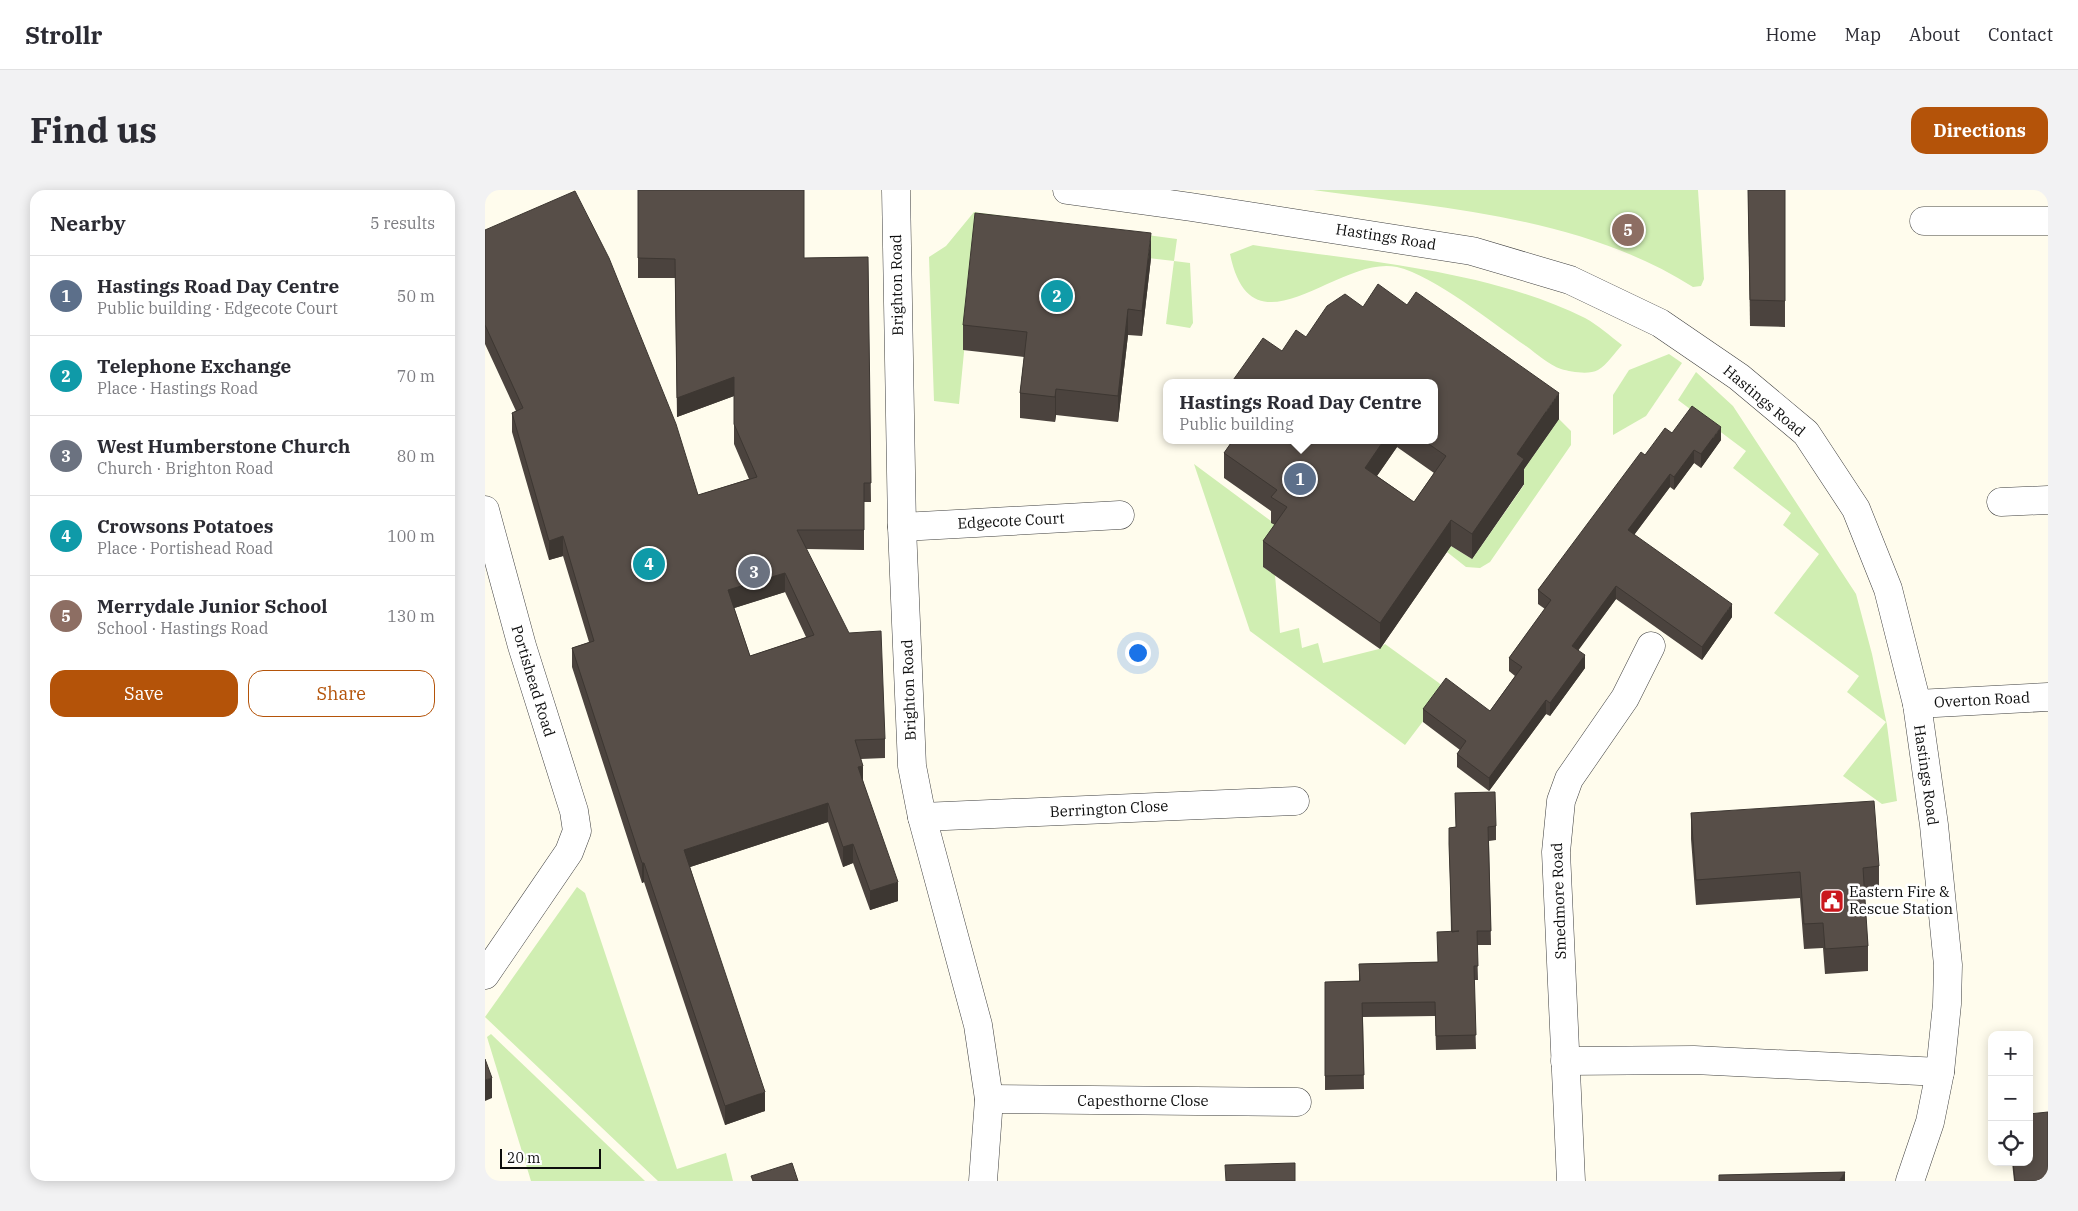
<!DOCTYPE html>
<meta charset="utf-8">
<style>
body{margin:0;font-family:"IBM Plex Serif",serif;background:#f2f2f3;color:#2b2b33}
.controls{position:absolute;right:15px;bottom:15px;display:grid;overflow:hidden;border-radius:10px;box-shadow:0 2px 12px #0003}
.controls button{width:45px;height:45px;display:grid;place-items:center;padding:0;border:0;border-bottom:1px solid #e1e1e2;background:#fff;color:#2b2b33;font:25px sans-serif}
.scale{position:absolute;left:15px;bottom:12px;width:101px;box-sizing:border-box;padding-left:5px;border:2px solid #0d0d0d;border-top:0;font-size:14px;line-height:18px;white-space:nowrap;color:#0d0d0d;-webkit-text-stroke:4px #fff;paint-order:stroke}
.you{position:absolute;left:652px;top:462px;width:18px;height:18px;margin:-12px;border:4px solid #fff;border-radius:50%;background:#1a73e8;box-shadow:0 0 0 8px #1a73e833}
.badge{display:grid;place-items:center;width:32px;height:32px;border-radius:50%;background:#b45309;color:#fff;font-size:16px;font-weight:700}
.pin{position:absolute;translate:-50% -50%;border:2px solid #fff;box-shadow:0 1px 5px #0006}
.popup{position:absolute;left:678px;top:189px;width:275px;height:65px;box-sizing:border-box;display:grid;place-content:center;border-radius:10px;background:#fff;filter:drop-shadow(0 1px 4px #0005);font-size:16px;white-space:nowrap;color:#7c7c81}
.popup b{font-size:19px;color:#2b2b33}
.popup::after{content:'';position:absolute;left:50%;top:100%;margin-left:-10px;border:10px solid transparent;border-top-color:#fff}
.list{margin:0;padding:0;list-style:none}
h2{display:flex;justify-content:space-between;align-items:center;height:65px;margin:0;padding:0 20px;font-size:21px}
h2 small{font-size:16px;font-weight:400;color:#7c7c81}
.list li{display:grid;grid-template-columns:32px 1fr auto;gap:15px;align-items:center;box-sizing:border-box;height:80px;padding:0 20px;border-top:1px solid #e1e1e2}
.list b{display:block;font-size:19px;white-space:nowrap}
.list p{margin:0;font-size:16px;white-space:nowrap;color:#7c7c81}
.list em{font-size:16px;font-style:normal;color:#7c7c81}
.actions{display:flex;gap:10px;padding:15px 20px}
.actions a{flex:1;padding:11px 0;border:1px solid #b45309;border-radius:15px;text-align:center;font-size:18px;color:#b45309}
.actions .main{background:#b45309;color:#fff}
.icon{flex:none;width:28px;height:28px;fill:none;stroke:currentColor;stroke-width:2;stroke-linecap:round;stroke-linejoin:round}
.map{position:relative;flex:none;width:1563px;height:991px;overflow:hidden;border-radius:15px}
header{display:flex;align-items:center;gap:30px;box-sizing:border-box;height:70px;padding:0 25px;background:#fff;border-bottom:1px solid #e1e1e2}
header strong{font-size:24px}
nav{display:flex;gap:28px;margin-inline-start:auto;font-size:18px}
.intro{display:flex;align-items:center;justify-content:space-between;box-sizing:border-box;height:120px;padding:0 30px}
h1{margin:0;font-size:35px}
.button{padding:12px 22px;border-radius:15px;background:#b45309;color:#fff;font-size:18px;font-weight:700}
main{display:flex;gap:30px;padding:0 30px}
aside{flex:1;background:#fff;border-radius:15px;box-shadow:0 2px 12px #0003}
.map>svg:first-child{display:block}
.green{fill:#d0eeb2}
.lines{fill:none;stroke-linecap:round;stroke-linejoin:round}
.minor-casing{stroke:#404040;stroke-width:29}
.tertiary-casing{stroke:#404040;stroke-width:29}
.minor{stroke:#fff;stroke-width:28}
.tertiary{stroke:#fff;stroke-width:28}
.wall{fill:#4b433e;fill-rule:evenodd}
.shaded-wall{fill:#3d3732}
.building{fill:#574e48;stroke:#3d3732;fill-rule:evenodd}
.labels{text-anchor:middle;stroke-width:5;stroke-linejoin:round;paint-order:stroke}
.street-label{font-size:15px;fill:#0d0d0d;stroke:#fff}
.poi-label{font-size:15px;fill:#0d0d0d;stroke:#fff;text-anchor:start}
</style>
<header>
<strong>Strollr</strong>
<nav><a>Home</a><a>Map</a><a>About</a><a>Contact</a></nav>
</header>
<div class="intro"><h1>Find us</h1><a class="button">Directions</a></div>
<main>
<aside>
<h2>Nearby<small>5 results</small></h2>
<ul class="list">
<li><span class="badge" style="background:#5c6f8a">1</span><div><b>Hastings Road Day Centre</b><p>Public building · Edgecote Court</p></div><em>50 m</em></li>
<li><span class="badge" style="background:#0f9aa8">2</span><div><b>Telephone Exchange</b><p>Place · Hastings Road</p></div><em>70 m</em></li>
<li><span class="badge" style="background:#6b7280">3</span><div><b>West Humberstone Church</b><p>Church · Brighton Road</p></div><em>80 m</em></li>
<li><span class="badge" style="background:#0f9aa8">4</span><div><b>Crowsons Potatoes</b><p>Place · Portishead Road</p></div><em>100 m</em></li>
<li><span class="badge" style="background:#8d6e63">5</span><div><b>Merrydale Junior School</b><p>School · Hastings Road</p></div><em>130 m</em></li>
</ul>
<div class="actions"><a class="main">Save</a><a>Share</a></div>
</aside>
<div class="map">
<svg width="1563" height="991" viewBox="0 0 1563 991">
<rect width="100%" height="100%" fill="#fffced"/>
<g class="green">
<path d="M 828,0 L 1213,0 L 1219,89 L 1216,96 L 1208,97 C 1096,26 956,18 828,0 Z"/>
<path d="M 489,22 L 692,49 L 689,71 L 705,73 L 708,133 L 705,138 L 681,134 L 689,71 L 490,48 L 474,214 L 449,211 L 444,67 L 461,56 Z"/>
<path d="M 768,55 C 875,71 1001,79 1100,128 C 1113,135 1125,146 1137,155 C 1130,162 1122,175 1113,180 C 1104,185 1086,182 1076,179 C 1064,175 1052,164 1041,156 C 1007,133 950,86 912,77 C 853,64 767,171 745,64 Z"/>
<path d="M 1184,164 L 1197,173 L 1161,226 L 1128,245 L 1128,205 L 1144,180 Z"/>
<path d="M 1211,182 L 1248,216 L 1371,404 L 1387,464 L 1402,535 L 1412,611 L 1397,614 L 1358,586 L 1401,532 L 1362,502 L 1374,486 L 1289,423 L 1334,364 L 1298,335 L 1306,323 L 1248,278 L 1261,261 L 1193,210 Z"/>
<path d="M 1074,229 L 1086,241 L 1086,255 L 1005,372 L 995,378 L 981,377 L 962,362 L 966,356 L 987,369 L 1039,295 L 1032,289 Z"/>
<path d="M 709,274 L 802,343 L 778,377 L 790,385 L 795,443 L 814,438 L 817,458 L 833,453 L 838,473 L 894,459 L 900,454 L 954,493 L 961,501 L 920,555 L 765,441 Z"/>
<path d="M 92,697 L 100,703 L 192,979 L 241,963 L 248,991 L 173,991 L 0,827 Z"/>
<path d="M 6,844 L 160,991 L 46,991 L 2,847 Z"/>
</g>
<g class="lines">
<g class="minor-casing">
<g id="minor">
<path d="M 411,0 L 417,337 L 427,576 L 437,627 L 493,835 L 504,909 L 498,991"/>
<path d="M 1439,31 L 1563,31"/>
<path d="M 1516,312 L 1563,310"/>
<path d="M 0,320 L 37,456 L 89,621 L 92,641 L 84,662 L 0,785"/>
<path d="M 417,337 L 635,325"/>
<path d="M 1432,514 L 1563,507"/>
<path d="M 437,627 L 810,611"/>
<path d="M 1080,871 L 1209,870 L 1455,882"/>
<path d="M 504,909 L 812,912"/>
<path d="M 1086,991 L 1071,662 L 1076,611 L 1084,589 L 1140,508 L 1166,456"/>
</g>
</g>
<g class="tertiary-casing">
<path id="tertiary" d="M 582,0 L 706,17 L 987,61 L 1085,90 L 1175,133 L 1254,187 L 1321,243 L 1371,319 L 1403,399 L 1432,514 L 1449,635 L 1463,775 L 1462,814 L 1455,882 L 1445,932 L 1425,991"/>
</g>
<use href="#minor" class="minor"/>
<use href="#tertiary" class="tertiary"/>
</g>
<g class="wall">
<path d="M 153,0 L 319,68 L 383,67 L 386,312 L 379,312 L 379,360 L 321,359 L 400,549 L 400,568 L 376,569 L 378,591 L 413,711 L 385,720 L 368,673 L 358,677 L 343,632 L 205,677 L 280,921 L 240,935 L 159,692 L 157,693 L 87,477 L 87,458 L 104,452 L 78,366 L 64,370 L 27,242 L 27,223 L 31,221 L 0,154 L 0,40 L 213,305 L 264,289 L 249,254 L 249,206 L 192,227 L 190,88 L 153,88 ZM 300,402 L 321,447 L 265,466 L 249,418 Z"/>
<path d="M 1263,0 L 1300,0 L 1300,137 L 1265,136 Z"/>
<path d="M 666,68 L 657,146 L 643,145 L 633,232 L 571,225 L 570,232 L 535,228 L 535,203 L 539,167 L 478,160 L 478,135 Z"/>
<path d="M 878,117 L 1074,229 L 1039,279 L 1039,294 L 987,369 L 966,356 L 895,459 L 778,377 L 778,351 L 790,335 L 786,333 L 786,321 L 739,288 L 739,263 L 748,250 L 949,250 L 797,161 ZM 912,257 L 949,283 L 929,312 L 892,286 Z"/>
<path d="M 1187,243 L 1236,250 L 1216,278 L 1209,273 L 1189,300 L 1185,297 L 1149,345 L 1247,427 L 1217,470 L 1131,409 L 1093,460 L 1100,478 L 1065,526 L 1061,524 L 1004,601 L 972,577 L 972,564 L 975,560 L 938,532 L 938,519 L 1005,521 L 1030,486 L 1024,481 L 1024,468 L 1060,419 L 1053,414 L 1053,400 L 1160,265 Z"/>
<path d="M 970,603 L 1011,636 L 1011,650 L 1004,651 L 1006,755 L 992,755 L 993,790 L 989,790 L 991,859 L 951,860 L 950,826 L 878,827 L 879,899 L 840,900 L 840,792 L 874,791 L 874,774 L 953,772 L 966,742 L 964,638 L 971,637 Z"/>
<path d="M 1206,623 L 1394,676 L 1394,702 L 1379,703 L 1383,756 L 1383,781 L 1340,784 L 1338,758 L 1319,759 L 1315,708 L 1211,715 L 1206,649 Z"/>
<path d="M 1527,972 L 1544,972 L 1563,991 L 1529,991 Z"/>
</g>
<g class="shaded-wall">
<path d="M 666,43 L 666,68 L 657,146 L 657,121 Z"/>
<path d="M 643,119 L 643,145 L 633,232 L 633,206 Z"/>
<path d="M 249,187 L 249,206 L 192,227 L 192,208 Z"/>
<path d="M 571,199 L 571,225 L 570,232 L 570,207 Z"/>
<path d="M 1074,203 L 1074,229 L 1039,279 L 1039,294 L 987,369 L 987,344 L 1032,264 Z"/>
<path d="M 1236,237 L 1236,250 L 1216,278 L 1216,264 Z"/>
<path d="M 899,250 L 912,250 L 912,257 L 880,303 L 880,278 Z"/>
<path d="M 1209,260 L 1209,273 L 1189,300 L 1189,287 Z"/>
<path d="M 1185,284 L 1185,297 L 1143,353 L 1143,340 Z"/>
<path d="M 966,330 L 966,356 L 895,459 L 895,433 Z"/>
<path d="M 78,346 L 78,366 L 64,370 L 64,351 Z"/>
<path d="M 300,383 L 300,402 L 243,420 L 243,400 Z"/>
<path d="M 1131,396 L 1131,409 L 1087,469 L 1087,456 Z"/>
<path d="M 1247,414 L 1247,427 L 1217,470 L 1217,457 Z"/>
<path d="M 1100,465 L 1100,478 L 1065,526 L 1065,513 Z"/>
<path d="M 1061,510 L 1061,524 L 1004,601 L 1004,588 Z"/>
<path d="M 378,576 L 378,595 L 373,577 Z"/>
<path d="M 343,613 L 343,632 L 199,679 L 199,660 Z"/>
<path d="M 368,654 L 368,673 L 358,677 L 358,657 Z"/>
<path d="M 157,673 L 159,673 L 159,692 L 157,693 Z"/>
<path d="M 413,692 L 413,711 L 385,720 L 385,701 Z"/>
<path d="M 7,888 L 7,908 L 0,911 L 0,890 Z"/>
<path d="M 280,902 L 280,921 L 240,935 L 240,916 Z"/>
<path d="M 1360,982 L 1360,991 L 1354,991 Z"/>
</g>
<g class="building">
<path d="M 153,0 L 319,0 L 319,68 L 383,67 L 386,293 L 379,293 L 379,340 L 312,340 L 364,443 L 396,441 L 400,549 L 370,550 L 378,576 L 373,577 L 413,692 L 385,701 L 368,654 L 358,657 L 343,613 L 199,660 L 280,902 L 240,916 L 159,673 L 157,673 L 87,458 L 109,451 L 78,346 L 64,351 L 27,223 L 38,218 L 0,135 L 0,40 L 90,1 L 124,68 L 191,234 L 213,305 L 272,287 L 249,234 L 249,187 L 192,208 L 190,69 L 153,68 ZM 300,383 L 329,445 L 265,466 L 243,400 Z"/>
<path d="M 1263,0 L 1300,0 L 1300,111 L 1265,110 Z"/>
<path d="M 490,23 L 666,43 L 657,121 L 643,119 L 633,206 L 571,199 L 570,207 L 535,203 L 542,142 L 478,135 Z"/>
<path d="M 893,94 L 922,115 L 931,102 L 1074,203 L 1032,264 L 1039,269 L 987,344 L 966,330 L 895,433 L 778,351 L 802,317 L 786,307 L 792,300 L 739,263 L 748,250 L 899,250 L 880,278 L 929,312 L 961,266 L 938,250 L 949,250 L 949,193 L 746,193 L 778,148 L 797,161 L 811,140 L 821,147 L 842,116 L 860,104 L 878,117 Z"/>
<path d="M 1207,216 L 1236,237 L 1216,264 L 1209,260 L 1189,287 L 1185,284 L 1143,340 L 1247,414 L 1217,457 L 1131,396 L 1087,456 L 1100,465 L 1065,513 L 1061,510 L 1004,588 L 972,564 L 981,551 L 938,519 L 961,488 L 1005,521 L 1037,477 L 1024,468 L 1066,410 L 1053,400 L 1156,262 L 1160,265 L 1180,238 L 1187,243 Z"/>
<path d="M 1010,602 L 1011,636 L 1003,637 L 1006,741 L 992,741 L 993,776 L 989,776 L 991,845 L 951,846 L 950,812 L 877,813 L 879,885 L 840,886 L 840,792 L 875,791 L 874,774 L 953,772 L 952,742 L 974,741 L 967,742 L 964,654 L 964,638 L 971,637 L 970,603 Z"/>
<path d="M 1389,611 L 1394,676 L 1378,678 L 1383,756 L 1340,759 L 1338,733 L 1319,734 L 1315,682 L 1211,690 L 1206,623 Z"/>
<path d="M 0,869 L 7,888 L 0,890 Z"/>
<path d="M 1563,922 L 1563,991 L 1530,991 L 1528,972 L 1544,972 L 1544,924 Z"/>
<path d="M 307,973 L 313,991 L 268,991 L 266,986 Z"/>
<path d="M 810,973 L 810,991 L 741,991 L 740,975 Z"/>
<path d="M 1360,982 L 1354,991 L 1234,991 L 1234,985 Z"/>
</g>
<defs>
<g id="civic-square" transform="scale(1.25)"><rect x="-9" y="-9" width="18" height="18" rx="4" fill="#ca171d" stroke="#fff"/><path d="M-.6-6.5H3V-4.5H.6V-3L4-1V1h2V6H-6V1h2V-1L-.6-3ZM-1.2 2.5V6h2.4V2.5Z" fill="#fff"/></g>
</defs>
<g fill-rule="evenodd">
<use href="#civic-square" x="1347" y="711"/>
</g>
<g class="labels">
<g class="street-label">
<text transform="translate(901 47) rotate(9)" y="5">Hastings Road</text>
<text transform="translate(412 95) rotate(-91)" y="5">Brighton Road</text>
<text transform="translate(1279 211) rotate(40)" y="5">Hastings Road</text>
<text transform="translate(526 331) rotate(-3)" y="5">Edgecote Court</text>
<text transform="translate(48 491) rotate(73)" y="5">Portishead Road</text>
<text transform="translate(424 500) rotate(-92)" y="5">Brighton Road</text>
<text transform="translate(1497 510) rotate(-3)" y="5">Overton Road</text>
<text transform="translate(1441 585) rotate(82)" y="5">Hastings Road</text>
<text transform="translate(624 619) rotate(-3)" y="5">Berrington Close</text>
<text transform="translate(1074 711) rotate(-92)" y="5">Smedmore Road</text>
<text x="658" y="916">Capesthorne Close</text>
</g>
<g class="poi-label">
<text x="1364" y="707">Eastern Fire &amp;<tspan x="1364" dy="17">Rescue Station</tspan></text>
</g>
</g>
</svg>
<div class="controls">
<button>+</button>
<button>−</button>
<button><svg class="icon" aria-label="locate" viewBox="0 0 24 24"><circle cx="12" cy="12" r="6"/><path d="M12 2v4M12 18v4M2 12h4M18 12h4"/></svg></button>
</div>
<div class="scale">20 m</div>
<div class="you"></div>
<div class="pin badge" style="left:815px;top:289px;background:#5c6f8a">1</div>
<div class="popup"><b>Hastings Road Day Centre</b>Public building</div>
<div class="pin badge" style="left:572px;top:106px;background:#0f9aa8">2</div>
<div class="pin badge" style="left:269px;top:382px;background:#6b7280">3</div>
<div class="pin badge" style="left:164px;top:374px;background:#0f9aa8">4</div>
<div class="pin badge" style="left:1143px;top:40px;background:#8d6e63">5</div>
</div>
</main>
